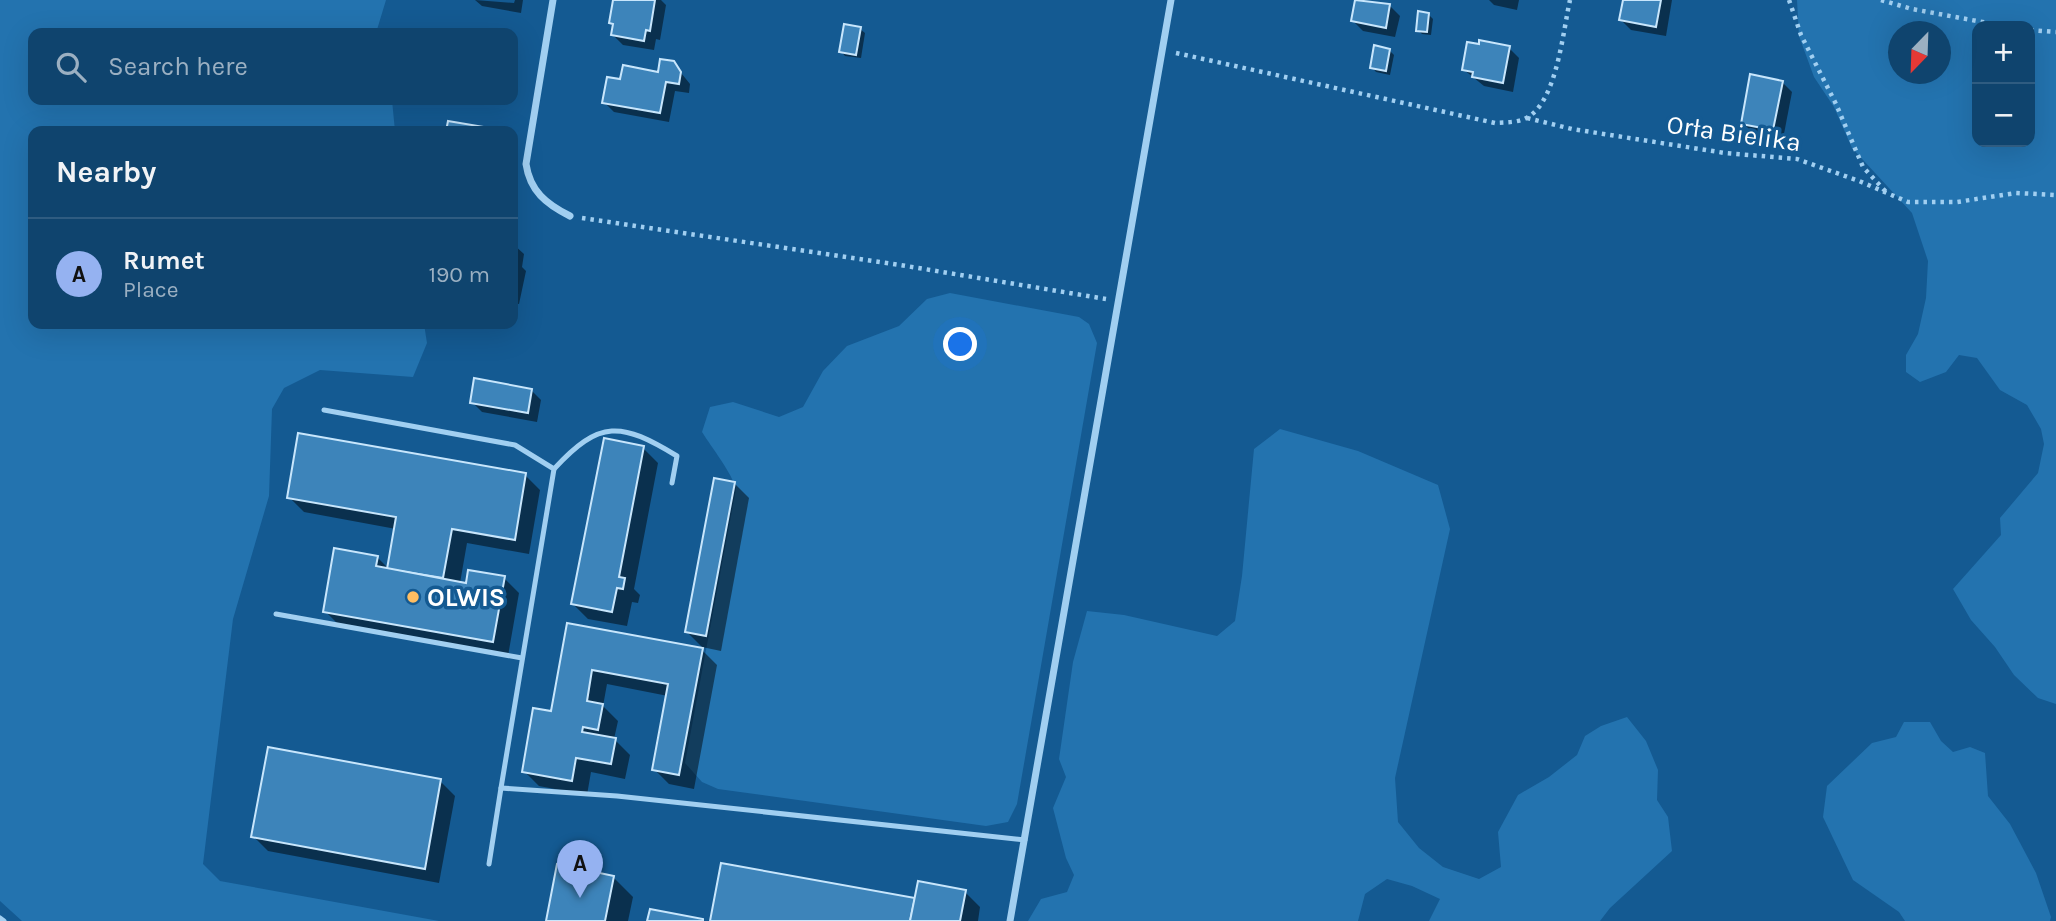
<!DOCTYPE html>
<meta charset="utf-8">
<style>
body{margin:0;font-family:Karla,sans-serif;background:#1d4e76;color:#f1f3f6}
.controls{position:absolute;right:21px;top:21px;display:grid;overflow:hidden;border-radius:14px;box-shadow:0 7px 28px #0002}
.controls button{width:63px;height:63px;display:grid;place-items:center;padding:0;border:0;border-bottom:2px solid #2f5c81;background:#0f446e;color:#f1f3f6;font:35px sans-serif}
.compass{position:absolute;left:1888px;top:21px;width:63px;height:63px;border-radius:50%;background:#0f446e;box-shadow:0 7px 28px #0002;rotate:203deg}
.you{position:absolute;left:961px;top:345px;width:24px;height:24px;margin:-18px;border:5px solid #fff;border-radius:50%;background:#1a73e8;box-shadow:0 0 0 10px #1a73e833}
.badge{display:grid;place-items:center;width:46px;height:46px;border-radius:50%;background:#95b2f1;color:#111;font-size:23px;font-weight:700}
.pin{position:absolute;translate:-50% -58px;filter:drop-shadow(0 2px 4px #0008)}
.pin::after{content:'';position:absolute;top:37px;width:24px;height:21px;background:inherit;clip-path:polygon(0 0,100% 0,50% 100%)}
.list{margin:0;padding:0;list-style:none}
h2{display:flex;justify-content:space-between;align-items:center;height:91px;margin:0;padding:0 28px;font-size:30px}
h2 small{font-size:23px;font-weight:400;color:#9bb0c2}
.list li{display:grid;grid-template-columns:46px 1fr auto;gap:21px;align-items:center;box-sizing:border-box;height:112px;padding:0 28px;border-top:2px solid #2f5c81}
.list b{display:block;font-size:26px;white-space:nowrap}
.list p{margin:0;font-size:23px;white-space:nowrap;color:#9bb0c2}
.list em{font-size:23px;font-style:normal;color:#9bb0c2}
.icon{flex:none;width:38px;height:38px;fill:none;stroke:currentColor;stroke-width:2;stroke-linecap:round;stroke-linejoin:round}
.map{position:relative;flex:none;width:2056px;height:921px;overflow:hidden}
.search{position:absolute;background:#0f446e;box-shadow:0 7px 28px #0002;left:28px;top:28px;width:490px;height:77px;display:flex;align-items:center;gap:18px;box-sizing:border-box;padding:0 24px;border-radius:14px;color:#9bb0c2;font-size:26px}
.panel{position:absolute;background:#0f446e;box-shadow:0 7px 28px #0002;left:28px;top:126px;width:490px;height:203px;border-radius:14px}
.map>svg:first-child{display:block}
.green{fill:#2373af;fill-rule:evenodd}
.shadow{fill:#0007}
.building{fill:#3d84ba;stroke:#c8e6fc;stroke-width:2}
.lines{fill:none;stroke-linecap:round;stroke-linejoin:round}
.path{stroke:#a1cff1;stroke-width:4.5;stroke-dasharray:3.5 5;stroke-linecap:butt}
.service{stroke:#a1cff1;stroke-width:5}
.minor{stroke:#a1cff1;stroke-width:7}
.poi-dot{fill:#ffbe62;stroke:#145a92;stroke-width:2.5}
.labels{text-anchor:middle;stroke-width:7;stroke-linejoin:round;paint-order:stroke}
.street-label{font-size:26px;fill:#fff;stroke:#145a92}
.poi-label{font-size:26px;font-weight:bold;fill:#fff;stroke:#145a92;text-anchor:start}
</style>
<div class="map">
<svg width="2056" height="921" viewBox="0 0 2056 921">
<rect width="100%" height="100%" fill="#145a92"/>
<g class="green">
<path d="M 0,0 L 386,0 L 376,33 L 33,33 L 33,100 L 392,100 L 395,131 L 33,131 L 33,324 L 424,324 L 427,343 L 413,377 L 320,370 L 284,388 L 272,409 L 269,496 L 233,619 L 203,864 L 220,881 L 439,921 L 22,921 L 0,901 Z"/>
<path d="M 1797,0 L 2056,0 L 2056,704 L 2038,698 L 2014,675 L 1995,647 L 1971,620 L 1953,589 L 2001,535 L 2000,518 L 2038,473 L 2044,444 L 2041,429 L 2027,405 L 2000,390 L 1977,358 L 1959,355 L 1946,372 L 1920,382 L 1906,372 L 1906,355 L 1918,334 L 1926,298 L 1928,261 L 1912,213 L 1852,148 L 1834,107 L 1814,77 L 1799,36 ZM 1977,26 L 2030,26 L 2030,142 L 1977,142 ZM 1898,32 L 1940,32 L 1940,74 L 1898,74 Z"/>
<path d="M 950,293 L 1079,317 L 1089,324 L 1097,343 L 1017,804 L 1008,822 L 986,826 L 718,789 L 702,782 L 685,763 L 736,489 C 732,473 712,448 702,432 L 710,407 L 733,402 L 779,417 L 803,407 L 823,371 L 847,346 L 899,326 L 927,299 Z"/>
<path d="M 1280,429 L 1358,451 L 1438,485 L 1450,529 L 1395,778 L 1398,822 L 1419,848 L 1443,867 L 1479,879 L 1501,867 L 1498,832 L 1518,795 L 1549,777 L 1577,755 L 1585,736 L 1601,726 L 1627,717 L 1646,741 L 1658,770 L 1657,800 L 1668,817 L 1672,851 L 1610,908 L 1600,921 L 1429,921 L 1440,899 L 1412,886 L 1387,879 L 1365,894 L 1358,921 L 1028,921 L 1041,899 L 1067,892 L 1074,875 L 1066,858 L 1053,808 L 1066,777 L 1059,759 L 1073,662 L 1087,611 L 1124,615 L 1217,636 L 1235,621 L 1242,576 L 1254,449 Z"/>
<path d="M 1904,722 L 1930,722 L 1941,741 L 1953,752 L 1970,747 L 1985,753 L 1988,796 L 2010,824 L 2036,873 L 2051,917 L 2050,921 L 1905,921 L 1899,912 L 1853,880 L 1823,817 L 1827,786 L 1872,743 L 1896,737 Z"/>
</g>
<g class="shadow">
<path d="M 475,0 L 514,3 L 515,0 L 523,0 L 521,13 L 482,6 Z"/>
<path d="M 615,0 L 661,0 L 666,5 L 660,40 L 656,39 L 654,50 L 623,45 L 613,35 L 615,26 L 611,22 Z"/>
<path d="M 1357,0 L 1390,6 L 1400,16 L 1395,37 L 1363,31 L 1353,21 Z"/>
<path d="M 1489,0 L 1519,0 L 1517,10 L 1494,5 Z"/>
<path d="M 1624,0 L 1672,0 L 1666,36 L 1631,30 L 1621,20 Z"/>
<path d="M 1428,14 L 1433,19 L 1431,35 L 1422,34 L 1418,30 Z"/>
<path d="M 860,29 L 865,33 L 861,58 L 845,56 L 841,51 Z"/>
<path d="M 1509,48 L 1519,58 L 1513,92 L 1484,86 L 1463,69 Z"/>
<path d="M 1389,50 L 1394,55 L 1390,75 L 1376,72 L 1372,67 Z"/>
<path d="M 673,63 L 690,84 L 689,93 L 675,91 L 669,122 L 614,112 L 604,102 L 622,81 L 659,74 Z"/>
<path d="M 1782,82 L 1792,92 L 1783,139 L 1753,133 L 1743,123 Z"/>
<path d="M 513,244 L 524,254 L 522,267 L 526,271 L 519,304 L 513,303 Z"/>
<path d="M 531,390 L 541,400 L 537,422 L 482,412 L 472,402 Z"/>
<path d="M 643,448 L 658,463 L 634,589 L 640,595 L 638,603 L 632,602 L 627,626 L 588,619 L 573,604 Z"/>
<path d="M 525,475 L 540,490 L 529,554 L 467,543 L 460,583 L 467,585 L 504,578 L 519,593 L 508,656 L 340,626 L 325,611 L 377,557 L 389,569 L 396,529 L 304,512 L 289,497 Z"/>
<path d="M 734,483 L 749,498 L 721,651 L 702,647 L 687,632 Z"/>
<path d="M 569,625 L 702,650 L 717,665 L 694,789 L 669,784 L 654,769 L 668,696 L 607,684 L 603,706 L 618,721 L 614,739 L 630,755 L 625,779 L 591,772 L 587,795 L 539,786 L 524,771 L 552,713 Z"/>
<path d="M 440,781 L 455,796 L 439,883 L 268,851 L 253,836 Z"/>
<path d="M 613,877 L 633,897 L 628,921 L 547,921 Z"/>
<path d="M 965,892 L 980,907 L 978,921 L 712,921 L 916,900 Z"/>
</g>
<g class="building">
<path d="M 613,0 L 655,0 L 650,31 L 646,30 L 644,41 L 611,35 L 613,24 L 609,23 Z"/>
<path d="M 1355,0 L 1390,4 L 1386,28 L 1351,21 Z"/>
<path d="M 1623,0 L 1661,0 L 1656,27 L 1619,20 Z"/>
<path d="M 1418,11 L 1429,13 L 1427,32 L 1416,31 Z"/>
<path d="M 844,24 L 861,27 L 856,55 L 839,52 Z"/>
<path d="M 1479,40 L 1510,46 L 1503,83 L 1472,77 L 1473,72 L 1462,70 L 1467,42 L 1479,44 Z"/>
<path d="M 1374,45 L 1390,49 L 1386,71 L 1370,68 Z"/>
<path d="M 660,59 L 674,61 L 681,72 L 679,84 L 666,82 L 660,113 L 602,103 L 607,77 L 620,79 L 623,65 L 658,72 Z"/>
<path d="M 1750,74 L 1783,81 L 1773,130 L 1741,124 Z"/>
<path d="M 448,121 L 484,127 L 483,131 L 446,131 Z"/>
<path d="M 474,378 L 532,389 L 528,413 L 470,403 Z"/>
<path d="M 298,433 L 526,473 L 515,540 L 452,529 L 443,578 L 387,569 L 396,517 L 287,498 Z"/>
<path d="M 604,438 L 644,446 L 619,577 L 625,578 L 623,589 L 617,588 L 612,612 L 571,604 Z"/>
<path d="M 714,478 L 735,482 L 706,636 L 685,632 Z"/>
<path d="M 334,548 L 378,556 L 376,566 L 466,583 L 468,570 L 505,576 L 493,642 L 323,612 Z"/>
<path d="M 567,623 L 703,648 L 679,775 L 652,770 L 668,684 L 592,670 L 587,701 L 603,704 L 598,730 L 583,727 L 582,732 L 616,738 L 611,764 L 576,758 L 572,781 L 522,772 L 533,708 L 551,711 Z"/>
<path d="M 268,747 L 441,779 L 425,869 L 251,837 Z"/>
<path d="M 721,863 L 915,898 L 910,921 L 710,921 Z"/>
<path d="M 557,864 L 614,876 L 605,921 L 546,921 Z"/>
<path d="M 918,881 L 966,890 L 960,921 L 910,921 Z"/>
<path d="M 650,909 L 703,919 L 703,921 L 647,921 Z"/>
</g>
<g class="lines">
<g class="path">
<path d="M 1789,0 L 1801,35 L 1836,104 L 1863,167 L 1886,192"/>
<path d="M 1881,0 L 1912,9 L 2004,26"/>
<path d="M 2030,30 L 2056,32"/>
<path d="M 1176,53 L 1495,123 C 1505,122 1519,123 1528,117 C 1557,100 1563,31 1570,0"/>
<path d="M 1527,118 L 1572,129 L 1725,153 L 1797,159 L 1859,181 L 1908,202 L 1957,202 L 2016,193 L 2056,195"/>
<path d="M 582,218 L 900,265 L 1106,299"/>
</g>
<g class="service">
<path d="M 324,410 L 515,445 L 554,469 L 501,788"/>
<path d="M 554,469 C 600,419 621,422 677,456 L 672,483"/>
<path d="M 276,614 L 522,658"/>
<path d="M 489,864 L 501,788 L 617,796 L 1025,840"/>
<path d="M 0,918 L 4,921"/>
</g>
<g class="minor">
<path d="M 553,0 L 526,164 C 530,191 546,204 570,216"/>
<path d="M 1010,921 L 1171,0"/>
</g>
</g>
<circle class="poi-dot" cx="413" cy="597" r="7"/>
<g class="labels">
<g class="street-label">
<text transform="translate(1734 133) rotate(8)" y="9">Orła Bielika</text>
</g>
<g class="poi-label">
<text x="427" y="606">OLWIS</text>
</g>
</g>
</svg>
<div class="controls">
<button>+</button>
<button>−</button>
</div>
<svg class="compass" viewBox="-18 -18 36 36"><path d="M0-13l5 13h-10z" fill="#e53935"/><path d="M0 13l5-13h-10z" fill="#9bb0c2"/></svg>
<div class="you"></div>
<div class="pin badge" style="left:580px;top:898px">A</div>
<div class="search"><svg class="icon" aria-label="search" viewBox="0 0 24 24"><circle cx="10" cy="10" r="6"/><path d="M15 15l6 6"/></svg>Search here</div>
<section class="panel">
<h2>Nearby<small></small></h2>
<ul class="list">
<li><span class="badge">A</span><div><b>Rumet</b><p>Place</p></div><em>190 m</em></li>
</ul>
</section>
</div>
